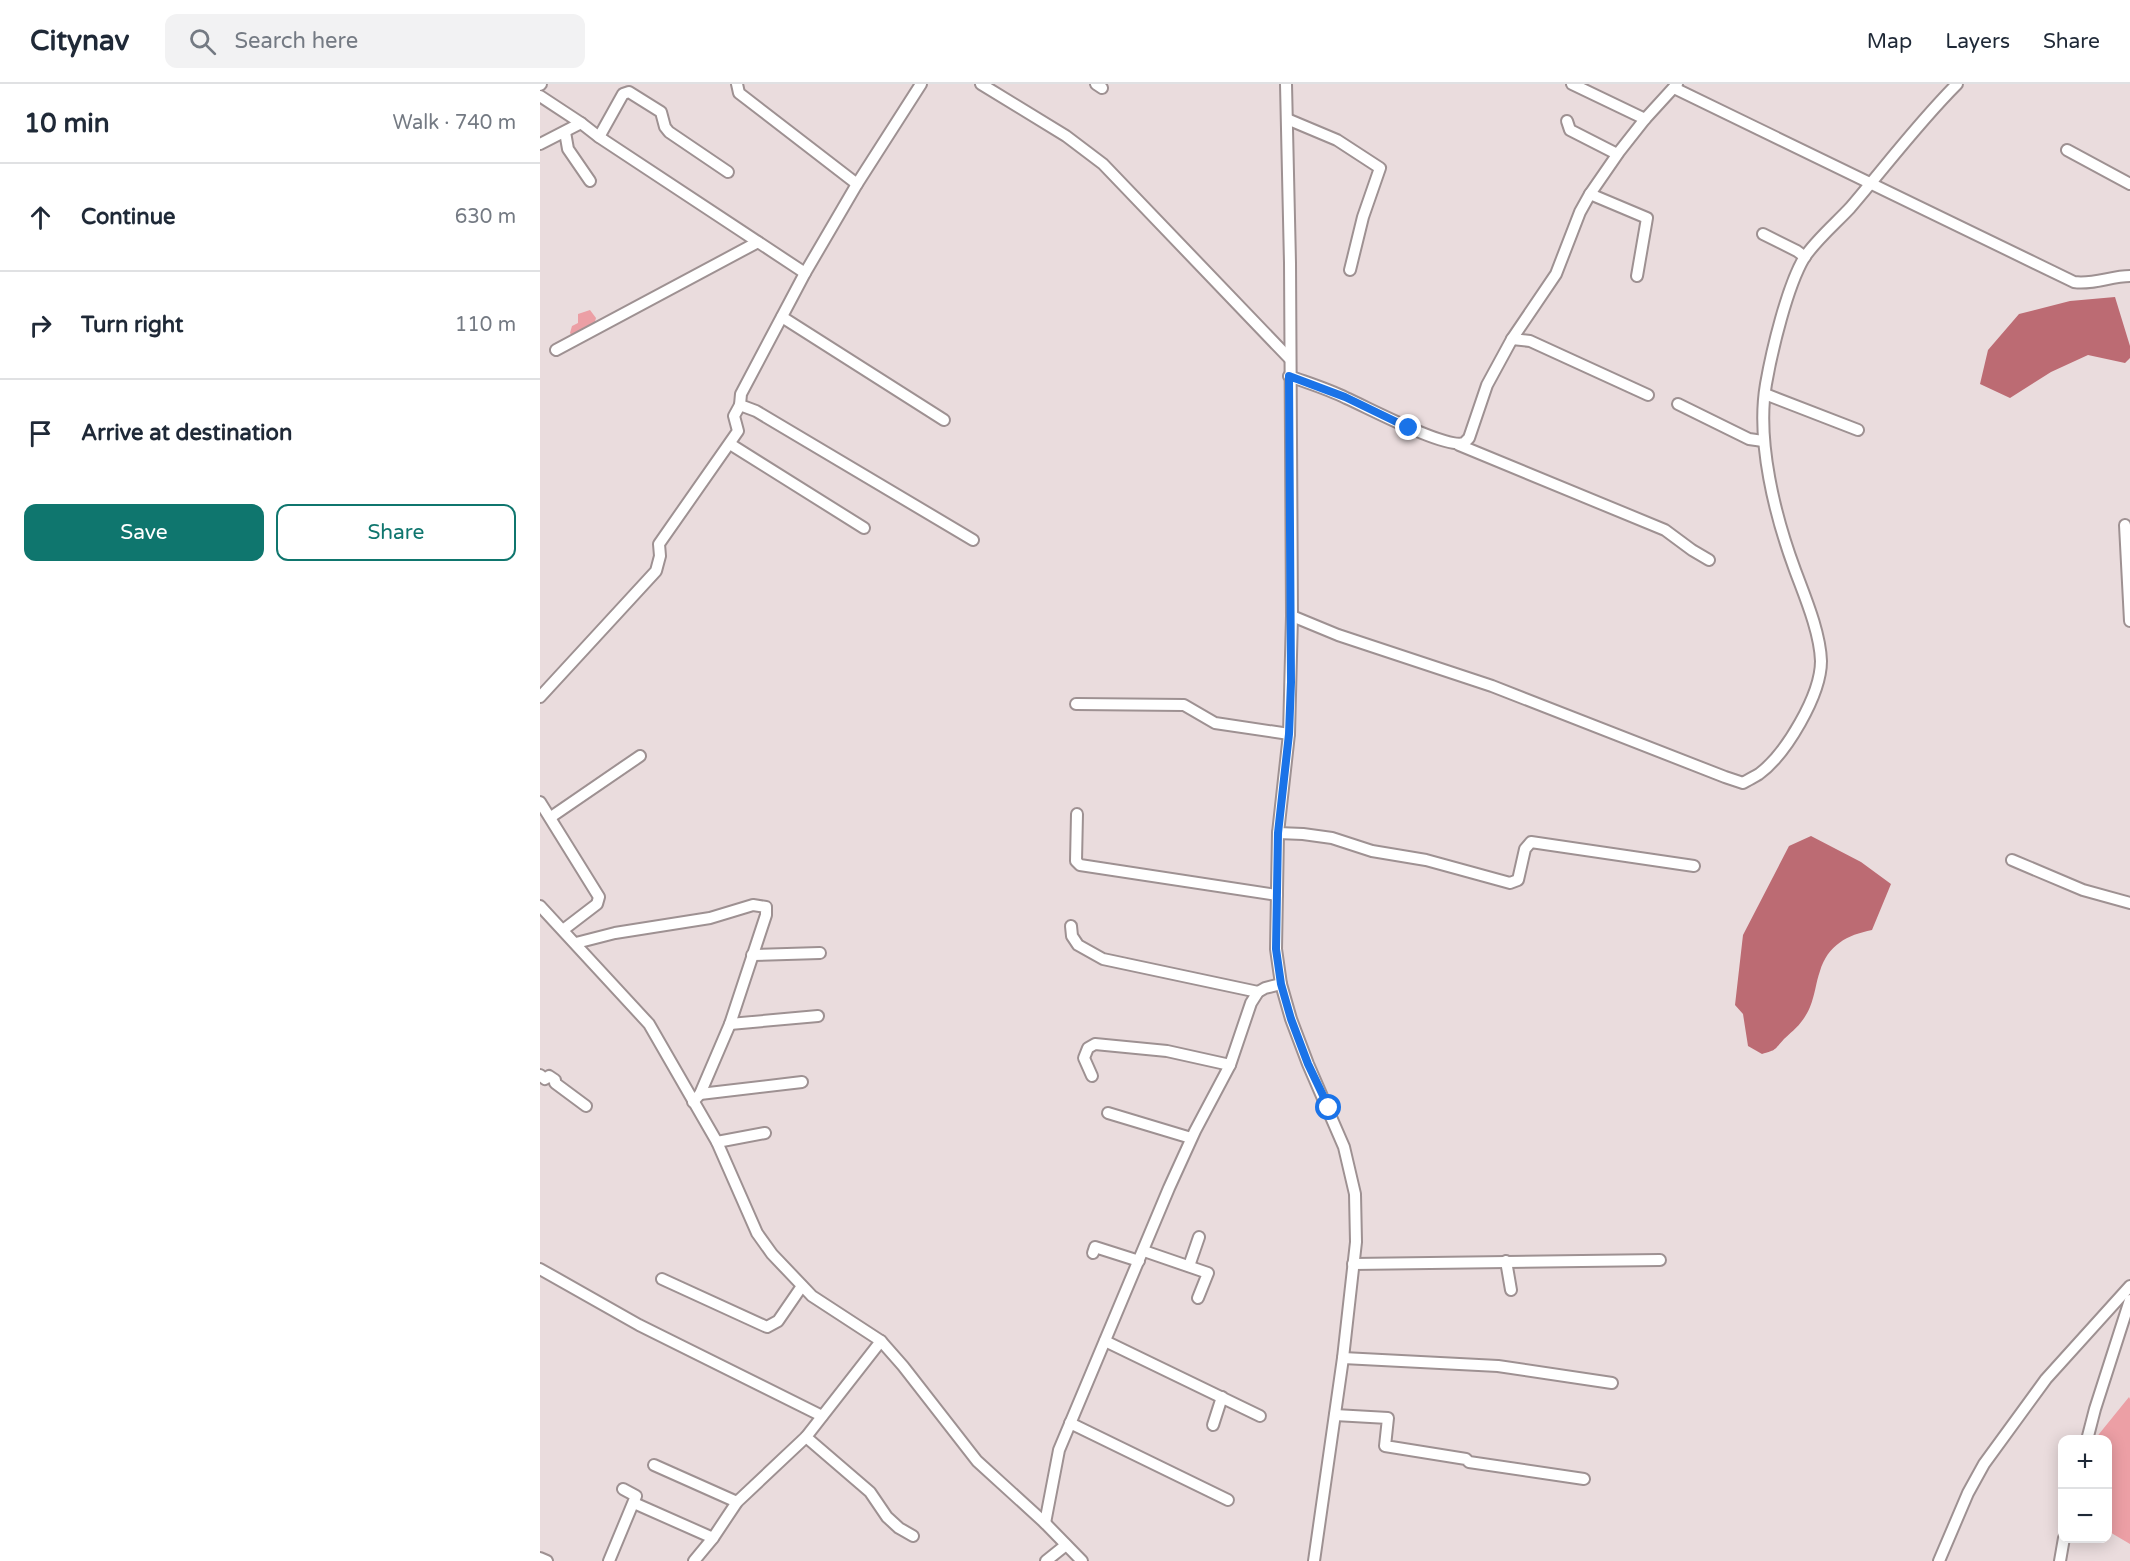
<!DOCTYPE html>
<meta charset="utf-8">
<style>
body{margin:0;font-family:"Varela Round",sans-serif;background:#f2f2f3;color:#1f2937}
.controls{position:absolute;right:18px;bottom:18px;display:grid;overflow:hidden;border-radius:12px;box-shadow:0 3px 15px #0003}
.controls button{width:54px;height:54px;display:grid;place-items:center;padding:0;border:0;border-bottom:2px solid #e0e1e3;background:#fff;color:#1f2937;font:30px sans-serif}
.stop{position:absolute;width:18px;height:18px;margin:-14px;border:4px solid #1a73e8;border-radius:50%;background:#fff}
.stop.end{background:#1a73e8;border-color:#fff;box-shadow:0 2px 6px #0008}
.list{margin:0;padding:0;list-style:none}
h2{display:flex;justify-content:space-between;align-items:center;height:78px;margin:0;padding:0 24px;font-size:26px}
h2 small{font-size:20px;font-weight:400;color:#747a83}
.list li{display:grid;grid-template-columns:39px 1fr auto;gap:18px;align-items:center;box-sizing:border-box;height:108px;padding:0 24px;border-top:2px solid #e0e1e3}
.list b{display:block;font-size:22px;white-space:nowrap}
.list em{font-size:20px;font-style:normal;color:#747a83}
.actions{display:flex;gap:12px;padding:18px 24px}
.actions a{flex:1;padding:14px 0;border:2px solid #0f766e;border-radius:12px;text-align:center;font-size:21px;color:#0f766e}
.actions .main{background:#0f766e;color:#fff}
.icon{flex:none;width:33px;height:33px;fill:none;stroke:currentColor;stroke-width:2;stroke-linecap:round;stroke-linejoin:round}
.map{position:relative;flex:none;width:1590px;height:1477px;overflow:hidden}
header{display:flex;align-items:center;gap:36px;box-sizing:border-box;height:84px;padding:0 30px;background:#fff;border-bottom:2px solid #e0e1e3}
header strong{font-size:28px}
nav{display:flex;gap:33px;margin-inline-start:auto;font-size:21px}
.search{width:420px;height:54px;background:#f2f2f3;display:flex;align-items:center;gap:15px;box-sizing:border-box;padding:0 21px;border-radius:12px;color:#747a83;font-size:22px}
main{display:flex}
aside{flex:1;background:#fff}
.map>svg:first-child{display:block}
.green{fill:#ec9fa5}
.water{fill:#bc6b73}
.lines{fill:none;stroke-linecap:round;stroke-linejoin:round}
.minor-casing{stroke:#9e9192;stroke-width:14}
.minor{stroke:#fff;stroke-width:10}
.route{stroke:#1a73e8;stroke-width:8}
</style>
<header>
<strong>Citynav</strong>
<div class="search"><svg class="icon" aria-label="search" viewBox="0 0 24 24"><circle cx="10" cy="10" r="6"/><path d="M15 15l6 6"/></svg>Search here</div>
<nav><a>Map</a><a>Layers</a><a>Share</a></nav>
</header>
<main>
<aside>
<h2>10 min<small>Walk · 740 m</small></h2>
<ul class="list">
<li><svg class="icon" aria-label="ahead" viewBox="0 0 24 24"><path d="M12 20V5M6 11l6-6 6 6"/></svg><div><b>Continue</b></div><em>630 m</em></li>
<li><svg class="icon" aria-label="right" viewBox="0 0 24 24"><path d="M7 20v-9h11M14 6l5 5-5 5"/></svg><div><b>Turn right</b></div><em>110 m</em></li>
<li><svg class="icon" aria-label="arrive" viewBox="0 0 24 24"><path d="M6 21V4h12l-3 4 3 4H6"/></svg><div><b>Arrive at destination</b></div></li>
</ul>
<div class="actions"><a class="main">Save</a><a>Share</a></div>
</aside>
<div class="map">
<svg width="1590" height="1477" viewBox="0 0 1590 1477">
<rect width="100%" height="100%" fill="#eadcdd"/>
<g class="green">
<path d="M 50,226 L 56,234 L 54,241 L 32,252 L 30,249 L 32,242 L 38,239 L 38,230 Z"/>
<path d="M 1589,1313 L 1590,1315 L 1590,1460 L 1568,1447 L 1568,1356 L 1555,1355 Z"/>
</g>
<g class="water">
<path d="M 1575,213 L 1590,262 L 1590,274 L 1585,279 L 1548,271 L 1511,288 L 1470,314 L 1440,300 L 1448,266 L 1479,230 L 1530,217 Z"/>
<path d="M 1271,752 L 1321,778 L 1351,800 L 1332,846 C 1307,851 1288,861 1280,887 C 1276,898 1275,911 1270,923 C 1263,939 1256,944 1244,955 C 1234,966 1237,966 1222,970 L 1208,962 L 1203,930 L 1195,921 L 1203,851 L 1249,762 Z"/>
</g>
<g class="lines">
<g class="minor-casing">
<g id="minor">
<path d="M 197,0 L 199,9 L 317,100"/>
<path d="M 381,0 L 317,100 L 265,189 L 201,310 L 200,321 L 216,327 L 433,456"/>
<path d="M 441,0 L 526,52 L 563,80 L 749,274"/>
<path d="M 556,0 L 562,4"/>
<path d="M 746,0 L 750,179 L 752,532 L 749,650 L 738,749 L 736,865 L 741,900 L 751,935 L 768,980 L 804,1063 L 815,1110 L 816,1158 L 803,1274 L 774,1477"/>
<path d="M 1032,0 L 1105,35"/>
<path d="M 0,1 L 1,0"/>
<path d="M 1134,4 L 1534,198 C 1553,201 1571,192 1590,192"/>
<path d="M 0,12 L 41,39 L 59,53 L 265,189"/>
<path d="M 747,35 L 797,56 L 840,84 L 823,133 L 810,186"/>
<path d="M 1027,37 L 1030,46 L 1077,70"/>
<path d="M 25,48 L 28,65 L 50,97"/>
<path d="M 59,53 L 83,10 L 89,8 L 121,28 L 125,43 L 129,48 L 188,88"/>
<path d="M 0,60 L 41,39"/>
<path d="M 1527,66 L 1590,100"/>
<path d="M 1050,110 L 1107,134 L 1097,192"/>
<path d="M 1223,150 L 1257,167 L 1265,173"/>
<path d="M 242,233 L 404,336"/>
<path d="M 972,255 L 990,257 L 1108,311"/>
<path d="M 16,266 L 218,158"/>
<path d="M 749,292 C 768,299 788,305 806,314 C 827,323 905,365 924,359 L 929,354 L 947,301 L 972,255 L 1016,190 L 1040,128 L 1050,110 L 1079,68 L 1105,35 L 1137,0"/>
<path d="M 1225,310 L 1318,346"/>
<path d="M 1138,320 L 1209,355 L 1223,357"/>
<path d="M 190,360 L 324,444"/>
<path d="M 919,361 L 1125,446 L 1152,466 L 1169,476"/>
<path d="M 1585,441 L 1590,537"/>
<path d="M 752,532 L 798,551 L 952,602 L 1185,693 L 1203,699 C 1208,696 1214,693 1219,690 C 1246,670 1281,611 1281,577 C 1280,548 1265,513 1255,486 C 1235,432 1216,357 1226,300 C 1232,266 1247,203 1264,174 C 1275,157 1296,139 1310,124 C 1346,82 1378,39 1417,0"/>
<path d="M 0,613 L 116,487 L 120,472 L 119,460 L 198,347 L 194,332 L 200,321"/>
<path d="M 536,620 L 644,621 L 675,639 L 749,650"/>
<path d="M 0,718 L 59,813 L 57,820 L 23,846"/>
<path d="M 537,730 L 536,777 L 540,781 L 737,811"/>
<path d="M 11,733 L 100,672"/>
<path d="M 738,749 L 763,750 L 792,754 L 832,767 L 886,776 L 970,799 L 978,796 L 985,765 L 991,758 L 1154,782"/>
<path d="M 1472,776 L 1543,806 L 1590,819"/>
<path d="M 0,822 L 109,940 L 177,1058 L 217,1149 L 232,1170 L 272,1212 L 341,1257 L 363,1282 L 437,1377 L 505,1439 L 542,1477"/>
<path d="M 531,842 L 532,852 L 538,861 L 563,875 L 718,908"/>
<path d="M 36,859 L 75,849 L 170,834 L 213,821 L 226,823 L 226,831 L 190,940 L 160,1010 L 153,1018"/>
<path d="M 212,871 L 280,869"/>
<path d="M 190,940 L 278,932"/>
<path d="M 0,991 L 5,995 L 9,992 L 15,996 L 15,999 L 46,1022"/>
<path d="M 552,992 L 544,974 L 548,964 L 555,960 L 627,967 L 690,981"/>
<path d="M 160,1010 L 262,998"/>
<path d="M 568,1029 L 651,1054"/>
<path d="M 177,1058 L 225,1049"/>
<path d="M 604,1167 L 668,1189 L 658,1214"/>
<path d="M 553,1169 L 555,1163 L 599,1177"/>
<path d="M 966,1177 L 971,1206"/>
<path d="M 813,1180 L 1120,1176"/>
<path d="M 649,1182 L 659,1153"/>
<path d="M 0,1185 L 99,1241 L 282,1332"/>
<path d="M 122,1195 L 227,1243 L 238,1237 L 262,1202"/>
<path d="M 341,1257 L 266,1353 L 330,1408 L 347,1433 L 359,1444 L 373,1452"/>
<path d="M 565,1257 L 720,1332"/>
<path d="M 803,1274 L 958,1282 L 1072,1299"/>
<path d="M 795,1331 L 848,1334 L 845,1362 L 926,1375 L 929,1378 L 1044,1395"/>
<path d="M 530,1339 L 688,1416"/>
<path d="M 673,1341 L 682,1313"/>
<path d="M 1547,1356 L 1555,1325 L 1590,1216"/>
<path d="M 114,1381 L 197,1418"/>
<path d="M 94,1419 L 173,1454"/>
<path d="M 505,1439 L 519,1366 L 629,1104 L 655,1047 L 690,981 L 711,919 L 718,908 L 725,904 L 741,900"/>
<path d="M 0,1474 L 7,1477"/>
<path d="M 69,1477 L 96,1412 L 83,1405"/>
<path d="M 154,1477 L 173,1454 L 197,1418 L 266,1353"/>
<path d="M 506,1477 L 526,1461"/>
<path d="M 1399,1477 L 1428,1409 L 1444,1380 L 1506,1295 L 1590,1202"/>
<path d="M 1520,1477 L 1524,1454"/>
</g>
</g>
<use href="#minor" class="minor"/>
</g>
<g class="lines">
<path class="route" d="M 789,1024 L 768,980 L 751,935 L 741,900 L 736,865 L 738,749 L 749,650 L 751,598 L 749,292 L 805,313 L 869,344"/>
</g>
</svg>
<div class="controls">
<button>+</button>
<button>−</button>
</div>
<div class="stop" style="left:789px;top:1024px"></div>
<div class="stop end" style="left:869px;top:344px"></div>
</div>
</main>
